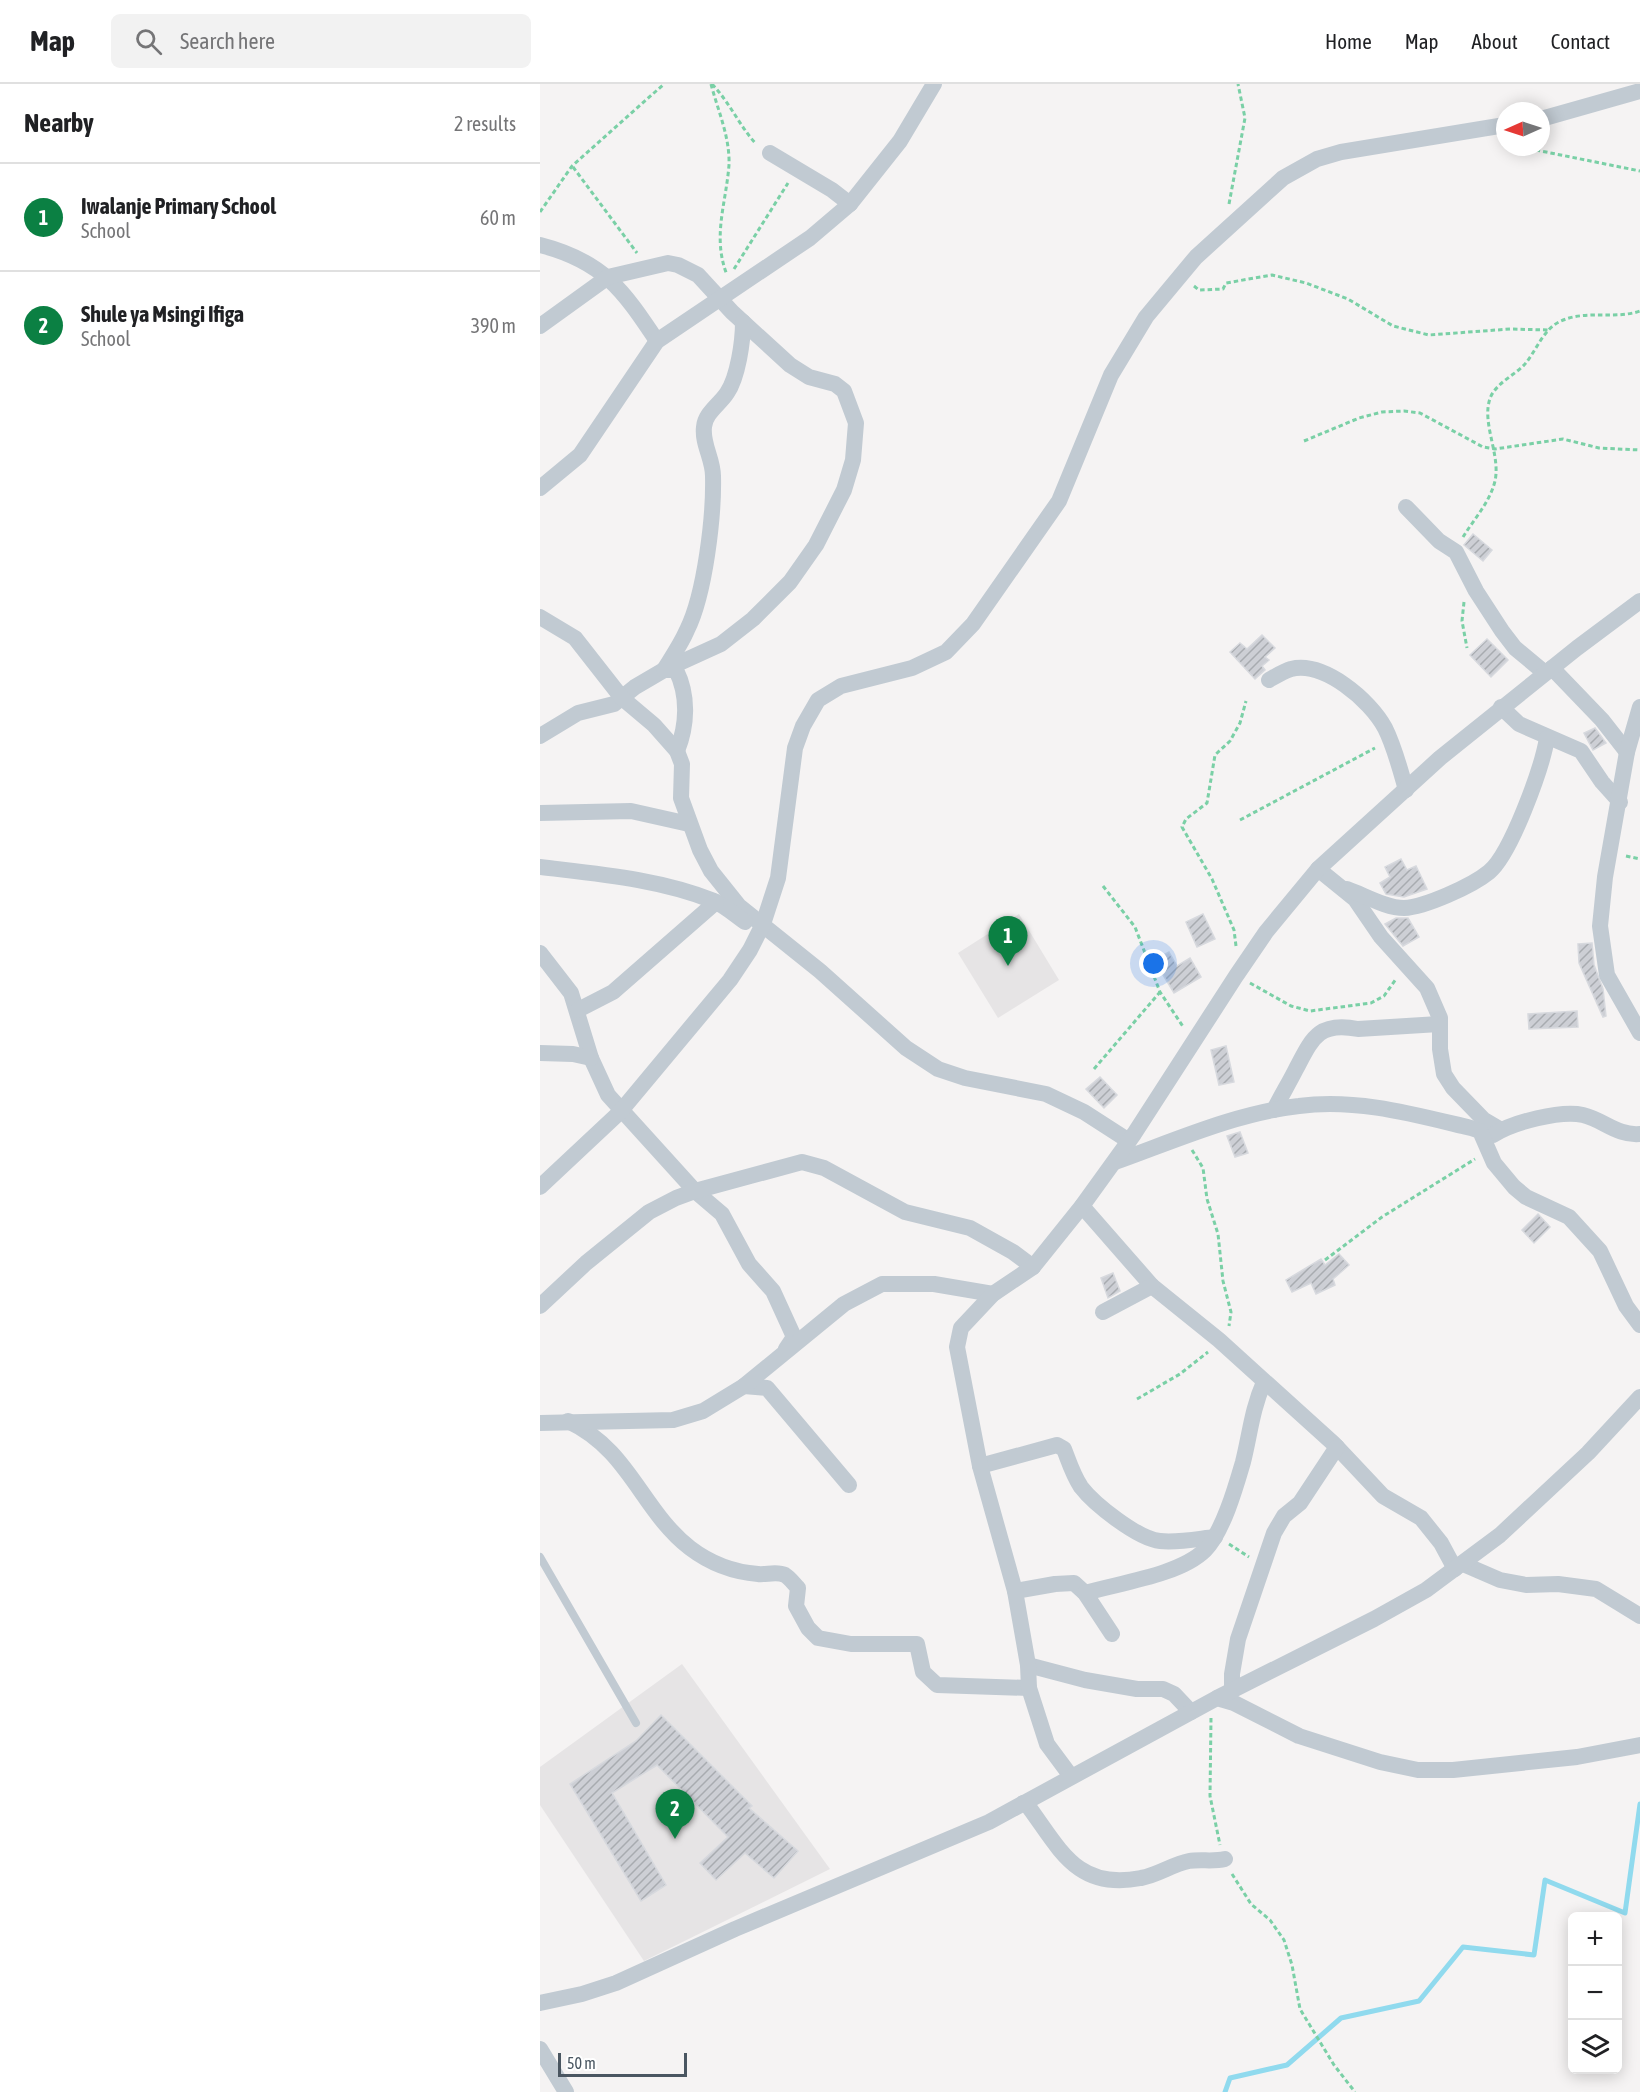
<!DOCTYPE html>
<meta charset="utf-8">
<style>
body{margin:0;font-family:"Asap Condensed",sans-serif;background:#f2f2f2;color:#202124}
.controls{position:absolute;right:18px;bottom:18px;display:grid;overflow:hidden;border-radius:9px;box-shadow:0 3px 15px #0003}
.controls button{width:54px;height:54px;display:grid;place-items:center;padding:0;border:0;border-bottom:2px solid #e0e0e0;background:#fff;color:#202124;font:30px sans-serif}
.compass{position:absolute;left:956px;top:18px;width:54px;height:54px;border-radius:50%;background:#fff;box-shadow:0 3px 15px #0003;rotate:267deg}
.scale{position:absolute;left:18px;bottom:15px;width:129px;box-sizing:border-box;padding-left:6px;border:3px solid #4a5661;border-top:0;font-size:16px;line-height:21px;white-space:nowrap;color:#4a5661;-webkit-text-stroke:4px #fff;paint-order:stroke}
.you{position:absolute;left:614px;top:880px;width:21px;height:21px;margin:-15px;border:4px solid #fff;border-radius:50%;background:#1a73e8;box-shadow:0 0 0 9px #1a73e833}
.badge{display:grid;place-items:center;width:39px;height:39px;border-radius:50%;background:#0b8043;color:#fff;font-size:20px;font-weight:700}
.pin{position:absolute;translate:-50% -50px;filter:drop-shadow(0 2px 3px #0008)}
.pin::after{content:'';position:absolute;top:32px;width:21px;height:18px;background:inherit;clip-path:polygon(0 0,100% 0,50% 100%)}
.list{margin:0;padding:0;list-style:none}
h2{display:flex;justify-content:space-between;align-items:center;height:78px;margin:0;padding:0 24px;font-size:26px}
h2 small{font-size:20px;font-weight:400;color:#757577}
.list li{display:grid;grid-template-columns:39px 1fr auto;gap:18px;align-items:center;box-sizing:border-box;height:108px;padding:0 24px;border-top:2px solid #e0e0e0}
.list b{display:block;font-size:22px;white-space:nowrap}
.list p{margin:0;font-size:20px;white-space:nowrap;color:#757577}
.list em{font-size:20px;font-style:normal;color:#757577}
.icon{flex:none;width:33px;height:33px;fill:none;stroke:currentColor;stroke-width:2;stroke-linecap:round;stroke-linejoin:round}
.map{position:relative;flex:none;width:1100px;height:2008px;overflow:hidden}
header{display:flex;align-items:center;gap:36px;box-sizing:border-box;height:84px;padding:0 30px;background:#fff;border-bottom:2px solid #e0e0e0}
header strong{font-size:28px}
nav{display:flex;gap:33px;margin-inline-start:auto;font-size:21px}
.search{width:420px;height:54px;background:#f2f2f2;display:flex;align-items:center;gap:15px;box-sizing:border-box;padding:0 21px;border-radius:9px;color:#757577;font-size:22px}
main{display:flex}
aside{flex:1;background:#fff}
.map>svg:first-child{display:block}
.education{fill:#e6e4e5}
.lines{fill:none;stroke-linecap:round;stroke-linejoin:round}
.stream{stroke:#90daee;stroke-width:5}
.building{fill:url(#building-hatch);stroke:#d7d9de;stroke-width:1.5}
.path{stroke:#7ad0a6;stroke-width:3;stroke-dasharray:4.5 3;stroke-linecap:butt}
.lane{stroke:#c1cad2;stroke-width:8}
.street{stroke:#c1cad2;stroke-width:16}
</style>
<header>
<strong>Map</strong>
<div class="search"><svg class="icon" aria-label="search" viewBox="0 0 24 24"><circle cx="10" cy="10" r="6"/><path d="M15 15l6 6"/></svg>Search here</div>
<nav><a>Home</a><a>Map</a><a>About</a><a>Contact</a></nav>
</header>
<main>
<aside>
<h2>Nearby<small>2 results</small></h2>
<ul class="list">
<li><span class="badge">1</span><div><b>Iwalanje Primary School</b><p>School</p></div><em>60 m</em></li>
<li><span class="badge">2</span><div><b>Shule ya Msingi Ifiga</b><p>School</p></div><em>390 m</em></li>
</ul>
</aside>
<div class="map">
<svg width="1100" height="2008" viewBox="0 0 1100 2008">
<defs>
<pattern id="building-hatch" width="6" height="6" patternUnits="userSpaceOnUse" patternTransform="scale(1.5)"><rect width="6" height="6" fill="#cdcfd5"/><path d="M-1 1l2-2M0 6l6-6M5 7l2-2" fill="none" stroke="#a8abb0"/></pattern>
</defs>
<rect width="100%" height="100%" fill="#f5f3f3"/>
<g class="education">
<path d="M 479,830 L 519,896 L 458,934 L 418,869 Z"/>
<path d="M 142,1580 L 290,1785 L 104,1877 L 0,1721 L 0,1683 Z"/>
</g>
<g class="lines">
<path class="stream" d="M 685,2008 L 690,1994 L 747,1981 L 801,1934 L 879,1917 L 923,1863 L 994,1871 L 1005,1796 L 1085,1829 L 1100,1720"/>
</g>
<g class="building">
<path d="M 933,450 L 952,466 L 943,477 L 924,461 Z"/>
<path d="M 722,551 L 735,564 L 725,573 L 729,576 L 722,582 L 725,586 L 715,595 L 690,568 L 700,559 L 707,565 Z"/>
<path d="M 947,555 L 968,576 L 951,593 L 930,571 Z"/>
<path d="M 1055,644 L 1066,659 L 1053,666 L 1044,649 Z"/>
<path d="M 861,775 L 867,786 L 876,782 L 887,805 L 864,813 L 846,810 L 840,799 L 850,793 L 845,783 Z"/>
<path d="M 663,830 L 675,855 L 657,863 L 646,838 Z"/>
<path d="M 856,834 L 868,834 L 879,853 L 863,862 L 845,840 Z"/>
<path d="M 1052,859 L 1054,881 L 1063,905 L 1066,932 L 1063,933 L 1039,879 L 1038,860 Z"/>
<path d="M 629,868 L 637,882 L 650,874 L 661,893 L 634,909 L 614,876 Z"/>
<path d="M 1037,927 L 1038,943 L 989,945 L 988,930 Z"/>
<path d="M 686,962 L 694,998 L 679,1001 L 671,966 Z"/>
<path d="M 560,993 L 577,1011 L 564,1024 L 546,1005 Z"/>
<path d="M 700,1048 L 708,1069 L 695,1073 L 687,1052 Z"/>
<path d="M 998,1130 L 1010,1143 L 994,1159 L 982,1146 Z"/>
<path d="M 799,1170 L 809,1181 L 793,1195 L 795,1201 L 776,1210 L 771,1199 L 752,1208 L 746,1196 L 781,1175 L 785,1181 Z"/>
<path d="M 573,1189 L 580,1207 L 568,1214 L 561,1194 Z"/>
<path d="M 121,1631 L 212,1722 L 209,1724 L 258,1767 L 234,1794 L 205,1769 L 176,1796 L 160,1779 L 188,1753 L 117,1681 L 72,1709 L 126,1801 L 101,1817 L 30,1700 L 96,1657 Z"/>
</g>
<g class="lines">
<g class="path">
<path d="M 171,0 C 178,27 190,53 189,81 C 186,120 172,153 187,191"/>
<path d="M 172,0 C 190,19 199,41 216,60"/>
<path d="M 981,63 L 1100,87"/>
<path d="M 33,83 L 97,169"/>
<path d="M 689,120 L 705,34 L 698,0"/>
<path d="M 0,128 L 32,82 L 124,0"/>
<path d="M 194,185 L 248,99"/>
<path d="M 654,202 L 659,206 L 683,205 L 686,199 L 732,191 L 766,199 L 808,215 L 853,242 L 889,251 L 970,245 L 1008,246"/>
<path d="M 764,357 L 819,334 L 842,328 L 864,327 L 880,329 L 943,363 L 955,365 L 1023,355 L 1059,364 L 1100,366"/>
<path d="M 923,453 C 934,435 950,418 955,397 C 961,370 940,337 951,312 C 958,298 975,291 985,280 C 996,267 1003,246 1019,238 C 1044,225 1074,236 1100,227"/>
<path d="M 924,518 L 922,537 L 927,564"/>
<path d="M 700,736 L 835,664"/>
<path d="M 1086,772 L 1100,775"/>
<path d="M 563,802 L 595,843 L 620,908 L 644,944"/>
<path d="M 696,862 L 694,846 L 672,795 L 642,743 L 646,735 L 667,719 L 675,671 L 690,657 L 700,639 L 706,617"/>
<path d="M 710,899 L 751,922 L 770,927 L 831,919 L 844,912 L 856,895"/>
<path d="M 554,985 L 620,908"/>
<path d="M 652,1066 L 663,1084 L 667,1115 L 678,1150 L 683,1197 L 691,1228 L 689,1242"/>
<path d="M 785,1176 L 842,1133 L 935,1075"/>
<path d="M 597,1315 L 640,1290 L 668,1268"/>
<path d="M 689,1460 L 709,1473"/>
<path d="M 671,1634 L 670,1712 L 680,1761"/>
<path d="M 692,1790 L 711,1820 L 730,1836 L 744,1856 L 752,1881 L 760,1925 L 794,1981 L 815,2008"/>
</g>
<path class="lane" d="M 0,1473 L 96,1639"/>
<g class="street">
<path d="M 1001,35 L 1100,7"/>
<path d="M 230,69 L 292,106 L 310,120"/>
<path d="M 0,161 C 63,177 83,206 117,257"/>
<path d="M 0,242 L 68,193 L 128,179 L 138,181 L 158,191 L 192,228 L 250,281 L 269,293 L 295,300 L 304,307 L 316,339 L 313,376 L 304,406 L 276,461 L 250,498 L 213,535 L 181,560 L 124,586 L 95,603 L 74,620 L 38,629 L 0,652"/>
<path d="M 0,404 L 40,371 L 117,257 L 270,154 L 310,120 L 360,57 L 394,0"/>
<path d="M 866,423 L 899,457 L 916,468 L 936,507 L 962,547 L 975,564 L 1005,589"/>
<path d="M 0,533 L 35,554 L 82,614 L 114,641 L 137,667 L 142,680 L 141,714 L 160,766 L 171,787 L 199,822 L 280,887 L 366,964 L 398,985 L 425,994 L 506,1010 L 544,1028 L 589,1057"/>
<path d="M 1012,584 L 1062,636 L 1087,668"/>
<path d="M 729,596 C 736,592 744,587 751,585 C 784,577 830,616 845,644 C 855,664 860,685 866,706"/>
<path d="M 961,623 L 979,640 L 1041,667 L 1062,698 L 1080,718"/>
<path d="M 1100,623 L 1087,668 L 1065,793 L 1060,842 L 1067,891 L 1100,949"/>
<path d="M 137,667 C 147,642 149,612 136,586 L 124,586 C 132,573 141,560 147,546 C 165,510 174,432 173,392 C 173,375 162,360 164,343 C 165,329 180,320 187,309 C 198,293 203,257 203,238"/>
<path d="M 0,729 L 91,727 L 149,740"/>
<path d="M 0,783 C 58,790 119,795 174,817 C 185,822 195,831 205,838"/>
<path d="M 778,785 L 815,815 L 841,853 L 887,904 L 900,934 L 900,965 L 904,990 L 913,1004 L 944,1036 L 961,1046"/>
<path d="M 807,805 C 824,811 846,824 864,824 C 885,823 932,802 949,788 C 971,770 1002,684 1007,654"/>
<path d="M 0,869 L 31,909 L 51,974 L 68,1011 L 155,1107 L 182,1130 L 209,1180 L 233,1207 L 254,1253 L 246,1265"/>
<path d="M 38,926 L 73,908 L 176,818"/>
<path d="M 0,969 L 33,970 L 51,974"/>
<path d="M 734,1026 C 741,1012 749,999 756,985 C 772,955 778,937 818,945 L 899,940"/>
<path d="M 953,1051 C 973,1038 1021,1026 1043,1031 C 1064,1036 1077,1052 1100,1050"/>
<path d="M 575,1078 C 634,1057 696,1029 759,1022 C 817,1014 876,1031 931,1044 L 940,1047 L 954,1079 L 974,1103 L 986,1113 L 1029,1133 L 1060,1167 L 1086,1222 L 1100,1241"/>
<path d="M 0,1103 L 80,1028 L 190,896 L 210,866 L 223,840 L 238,794 L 255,664 L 263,642 L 278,616 L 301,602 L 372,584 L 406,568 L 433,540 L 519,417 L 571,291 L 606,233 L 656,173 L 743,94 L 777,75 L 801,68 L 965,41"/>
<path d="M 542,1122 L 612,1202 L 679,1256 L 794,1360 L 843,1412 L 881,1434 L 901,1459 L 915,1485"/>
<path d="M 0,1222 L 46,1179 L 109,1128 L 136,1114 L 155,1107 L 262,1078 L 284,1084 L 365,1128 L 430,1144 L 473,1168 L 493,1183"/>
<path d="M 563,1228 L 612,1202"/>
<path d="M 204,1302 L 227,1304 L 309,1401"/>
<path d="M 28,1337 C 90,1366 101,1426 150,1464 C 171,1480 192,1488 218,1490 C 226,1491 237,1487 245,1491 C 250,1494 254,1500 258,1504 L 256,1522 L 268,1544 L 278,1554 L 311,1560 L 377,1560 L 383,1588 L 397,1601 L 489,1604"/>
<path d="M 0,1339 L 133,1336 L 163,1327 L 204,1302 L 304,1220 L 342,1200 L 394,1200 L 453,1210"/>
<path d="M 440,1382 L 517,1361 L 524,1365 C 529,1378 533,1391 541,1403 C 554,1420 598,1455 620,1457 C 637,1459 657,1455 675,1453"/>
<path d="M 923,1480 L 960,1496 L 986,1501 L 1018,1500 L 1056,1505 L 1100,1532"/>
<path d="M 475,1507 L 515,1500 L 534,1499 L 545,1509 L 572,1550"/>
<path d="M 545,1509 C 579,1499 640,1491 665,1466 C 683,1448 696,1402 703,1378 C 710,1350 712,1325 724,1298"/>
<path d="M 488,1581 L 545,1596 L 597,1605 L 623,1605 L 634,1610 L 651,1628"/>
<path d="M 692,1606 L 692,1590 L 698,1555 L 734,1449 L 744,1432 L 760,1419 L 797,1363"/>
<path d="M 677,1614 L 694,1619 L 759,1652 L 840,1678 L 878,1686 L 913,1686 L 1037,1673 L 1100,1661"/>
<path d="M 530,1691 L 507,1660 L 489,1604 L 488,1581 L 475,1507 L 440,1382 L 417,1263 L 421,1244 L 453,1210 L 493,1183 L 542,1122 L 594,1050 L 696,892 L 726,848 L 778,785 L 900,674 L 1037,564 L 1100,517"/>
<path d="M 483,1719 L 488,1722 C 520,1765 537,1807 601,1794 C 618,1791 633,1780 649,1777 C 661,1775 673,1778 685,1775"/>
<path d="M 0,1919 L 42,1910 L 76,1899 L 195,1845 L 449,1738 L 677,1614 L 834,1535 L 886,1506 L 960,1451 L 1048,1369 L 1100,1313"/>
<path d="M 0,1965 L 26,2008"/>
</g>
</g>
</svg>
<div class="controls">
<button>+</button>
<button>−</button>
<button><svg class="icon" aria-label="layers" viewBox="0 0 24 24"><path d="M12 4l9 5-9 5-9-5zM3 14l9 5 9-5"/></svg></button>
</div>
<svg class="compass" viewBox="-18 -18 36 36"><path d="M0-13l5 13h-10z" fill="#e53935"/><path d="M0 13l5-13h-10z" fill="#757577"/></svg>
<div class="scale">50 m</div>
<div class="you"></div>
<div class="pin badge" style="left:468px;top:882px">1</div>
<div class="pin badge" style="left:135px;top:1755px">2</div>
</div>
</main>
